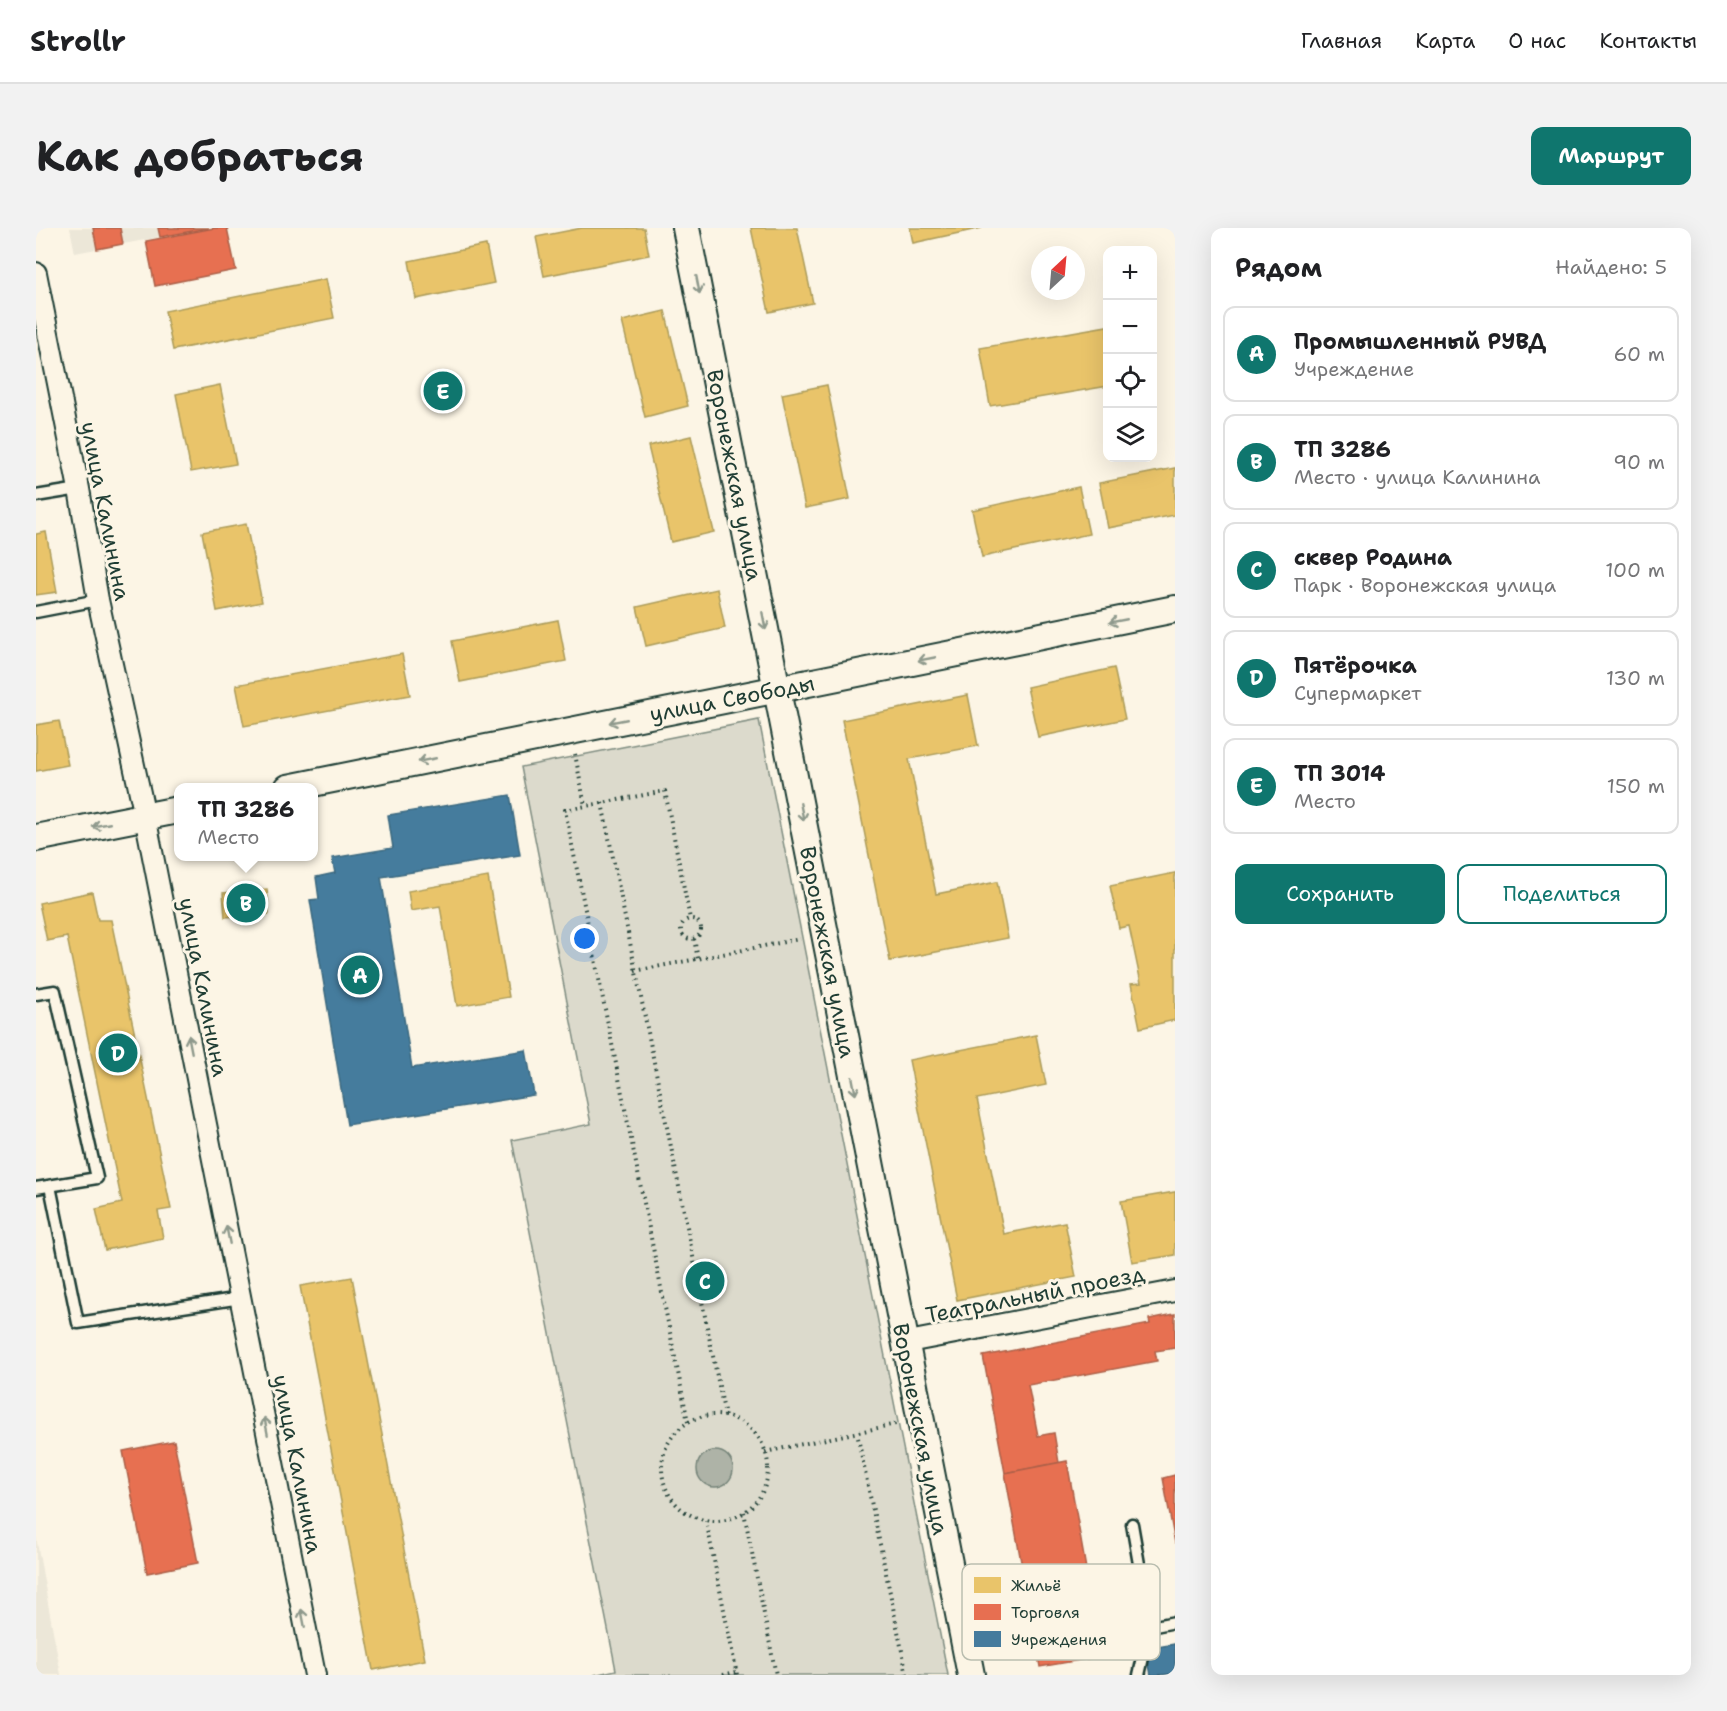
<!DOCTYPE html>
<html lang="ru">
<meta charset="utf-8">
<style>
body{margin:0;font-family:"Shantell Sans",sans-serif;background:#f2f2f2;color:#202124}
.controls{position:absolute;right:18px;top:18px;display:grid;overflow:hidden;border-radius:12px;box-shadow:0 6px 24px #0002}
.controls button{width:54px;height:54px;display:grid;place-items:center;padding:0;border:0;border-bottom:2px solid #e0e0e0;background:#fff;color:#202124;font:30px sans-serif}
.compass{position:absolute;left:995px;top:18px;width:54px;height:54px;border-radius:50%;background:#fff;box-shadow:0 6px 24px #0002;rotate:26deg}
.you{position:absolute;left:549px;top:711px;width:21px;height:21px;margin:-15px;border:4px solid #fff;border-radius:50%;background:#1a73e8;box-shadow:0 0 0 9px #1a73e833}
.badge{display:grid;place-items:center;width:39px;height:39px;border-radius:50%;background:#0f766e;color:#fff;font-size:20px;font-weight:700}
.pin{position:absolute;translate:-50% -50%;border:3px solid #fff;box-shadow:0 2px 6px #0006}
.popup{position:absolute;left:138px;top:555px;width:144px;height:78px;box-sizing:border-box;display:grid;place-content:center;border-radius:12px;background:#fff;filter:drop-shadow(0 2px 4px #0005);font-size:20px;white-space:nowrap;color:#757577}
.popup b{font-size:22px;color:#202124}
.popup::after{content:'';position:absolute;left:50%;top:100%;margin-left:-12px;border:12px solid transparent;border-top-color:#fff}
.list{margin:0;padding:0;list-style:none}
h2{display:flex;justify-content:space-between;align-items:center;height:78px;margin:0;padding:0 24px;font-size:26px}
h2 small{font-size:20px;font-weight:400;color:#757577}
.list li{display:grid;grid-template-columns:39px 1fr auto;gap:18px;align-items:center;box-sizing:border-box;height:96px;margin:0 12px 12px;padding:0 12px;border:2px solid #e0e0e0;border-radius:12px}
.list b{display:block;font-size:22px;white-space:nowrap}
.list p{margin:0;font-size:20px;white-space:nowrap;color:#757577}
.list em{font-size:20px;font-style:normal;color:#757577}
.actions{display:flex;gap:12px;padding:18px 24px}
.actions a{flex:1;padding:14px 0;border:2px solid #0f766e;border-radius:12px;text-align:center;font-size:21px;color:#0f766e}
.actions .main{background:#0f766e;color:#fff}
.icon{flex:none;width:33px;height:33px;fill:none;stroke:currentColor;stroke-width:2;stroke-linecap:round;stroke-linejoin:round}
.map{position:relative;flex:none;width:1139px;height:1447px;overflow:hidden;border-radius:12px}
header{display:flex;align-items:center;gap:36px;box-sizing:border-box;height:84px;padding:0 30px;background:#fff;border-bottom:2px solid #e0e0e0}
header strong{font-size:28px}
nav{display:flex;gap:33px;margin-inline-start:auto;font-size:21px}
.intro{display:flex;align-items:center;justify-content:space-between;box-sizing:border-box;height:144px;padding:0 36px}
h1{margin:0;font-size:42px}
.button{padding:15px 27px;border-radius:12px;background:#0f766e;color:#fff;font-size:21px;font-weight:700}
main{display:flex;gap:36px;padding:0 36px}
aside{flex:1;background:#fff;border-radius:12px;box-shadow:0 6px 24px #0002}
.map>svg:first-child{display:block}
.built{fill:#ece7d8}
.green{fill:#dcdacc;stroke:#7e8c80;stroke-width:1.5}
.water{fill:#aeb3a7;stroke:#758479;stroke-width:1.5}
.homes{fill:#e9c46a;stroke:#ac9c5a;stroke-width:1.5}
.shops{fill:#e76f51;stroke:#ab6048;stroke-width:1.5}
.public{fill:#457b9d;stroke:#3a687e;stroke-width:1.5}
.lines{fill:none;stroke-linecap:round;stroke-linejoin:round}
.service-casing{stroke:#1f3d34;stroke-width:15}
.minor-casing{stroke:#1f3d34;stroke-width:24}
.tertiary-casing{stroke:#1f3d34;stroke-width:30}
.path{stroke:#1f3d34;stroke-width:4;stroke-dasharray:1.5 4.5;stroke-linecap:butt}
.service{stroke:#fcf5e5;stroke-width:10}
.minor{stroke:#fcf5e5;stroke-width:20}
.tertiary{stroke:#fcf5e5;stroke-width:26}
.oneway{stroke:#8e998c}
.labels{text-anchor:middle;stroke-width:6;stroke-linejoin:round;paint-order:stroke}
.street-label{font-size:22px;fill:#1f3d34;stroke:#fcf5e5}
.key{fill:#fcf5e5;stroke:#babeb0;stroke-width:1.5}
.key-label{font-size:16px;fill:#1f3d34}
</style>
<header>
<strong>Strollr</strong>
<nav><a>Главная</a><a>Карта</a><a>О нас</a><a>Контакты</a></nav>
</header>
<div class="intro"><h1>Как добраться</h1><a class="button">Маршрут</a></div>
<main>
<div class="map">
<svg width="1139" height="1447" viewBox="0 0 1139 1447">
<rect width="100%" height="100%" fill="#fcf5e5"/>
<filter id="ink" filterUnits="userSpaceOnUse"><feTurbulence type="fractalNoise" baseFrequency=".0167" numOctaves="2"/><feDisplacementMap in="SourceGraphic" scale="12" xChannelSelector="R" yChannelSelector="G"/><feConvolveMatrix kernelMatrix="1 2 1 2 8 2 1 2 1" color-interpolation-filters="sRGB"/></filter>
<g filter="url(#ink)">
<g class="built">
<path d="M 34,0 L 173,0 L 39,25 Z"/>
<path d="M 0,1309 L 25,1447 L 0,1447 Z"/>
</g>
<path class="green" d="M 723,492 L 912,1447 L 558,1447 L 580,1442 L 476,912 L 555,896 L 485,539 Z"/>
<circle class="water" cx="679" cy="1241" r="18"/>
<g class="homes">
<path d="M 546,0 L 608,0 L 613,27 L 508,48 L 500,9 Z"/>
<path d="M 715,0 L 761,0 L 777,75 L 733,84 Z"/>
<path d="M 874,0 L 946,0 L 877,15 Z"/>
<path d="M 450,17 L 458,55 L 380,71 L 373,33 Z"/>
<path d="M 290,51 L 298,90 L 137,122 L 129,83 Z"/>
<path d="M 629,83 L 652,178 L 609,189 L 586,93 Z"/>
<path d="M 1071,98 L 1072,158 L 954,178 L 944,120 Z"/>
<path d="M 417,152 L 420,170 L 398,174 L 395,156 Z"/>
<path d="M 184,157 L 200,236 L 155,244 L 140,166 Z"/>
<path d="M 791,157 L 814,271 L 769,280 L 746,166 Z"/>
<path d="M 655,208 L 678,304 L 635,314 L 612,218 Z"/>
<path d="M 1139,240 L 1139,287 L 1072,300 L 1063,255 Z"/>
<path d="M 1043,259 L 1053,306 L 946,329 L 936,282 Z"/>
<path d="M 210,296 L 226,374 L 181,383 L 166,304 Z"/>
<path d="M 10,304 L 21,364 L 0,367 L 0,306 Z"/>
<path d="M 681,361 L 689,400 L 610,418 L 601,379 Z"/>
<path d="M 522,392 L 530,433 L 424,454 L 416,413 Z"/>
<path d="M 366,426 L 374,467 L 208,498 L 200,457 Z"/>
<path d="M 1078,440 L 1089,491 L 1002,509 L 991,459 Z"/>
<path d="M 932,467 L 942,518 L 873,531 L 900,666 L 961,654 L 972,710 L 854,733 L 806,492 Z"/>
<path d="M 23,493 L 32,537 L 0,543 L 0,497 Z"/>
<path d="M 1139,645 L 1139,792 L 1104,800 L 1095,756 L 1105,755 L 1093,698 L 1083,700 L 1074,658 Z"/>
<path d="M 452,649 L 473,769 L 421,778 L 404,678 L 375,683 L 372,663 Z"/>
<path d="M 231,661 L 233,686 L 189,689 L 187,665 Z"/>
<path d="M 56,664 L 62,692 L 75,692 L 135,981 L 122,983 L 127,1010 L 69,1022 L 60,981 L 86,975 L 31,709 L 11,713 L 3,675 Z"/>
<path d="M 1000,807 L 1010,857 L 941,871 L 968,1006 L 1029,994 L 1040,1049 L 921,1072 L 873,832 Z"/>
<path d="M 1139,964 L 1139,1027 L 1096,1034 L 1085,973 Z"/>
<path d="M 316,1049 L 389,1432 L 337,1442 L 264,1058 Z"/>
</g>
<g class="shops">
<path d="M 57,0 L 84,0 L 87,16 L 61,21 Z"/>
<path d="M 122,0 L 173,0 L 124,9 Z"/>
<path d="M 178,0 L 191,0 L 200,42 L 119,58 L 110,13 Z"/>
<path d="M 1139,1086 L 1139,1120 L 1119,1123 L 1121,1133 L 992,1157 L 1002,1208 L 1018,1205 L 1023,1235 L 969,1245 L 947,1128 L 1114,1096 L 1113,1091 Z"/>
<path d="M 138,1213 L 162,1335 L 111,1345 L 87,1223 Z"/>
<path d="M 1031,1233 L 1059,1392 L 1090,1387 L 1097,1423 L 1004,1439 L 969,1245 Z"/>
<path d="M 1139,1247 L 1139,1315 L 1127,1250 Z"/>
</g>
<g class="public">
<path d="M 474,567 L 484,627 L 345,649 L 376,840 L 490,822 L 498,867 L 311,897 L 274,672 L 283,671 L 280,649 L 299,645 L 296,630 L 357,620 L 352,587 Z"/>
<path d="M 1139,1416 L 1139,1446 L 1115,1447 L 1110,1421 Z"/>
</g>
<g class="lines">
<g class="service-casing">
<g id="service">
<path d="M 0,268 L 43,261"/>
<path d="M 0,384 L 62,372"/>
<path d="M 0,766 L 19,763 L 61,950 L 0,960"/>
<path d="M 14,958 L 42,1095 L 205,1070"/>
<path d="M 1096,1296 L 1114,1399"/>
<path d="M 1103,1447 L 1114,1399 L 1139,1394"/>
</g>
</g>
<g class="minor-casing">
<g id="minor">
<path d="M 0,45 L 43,261 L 62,372 L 109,588 L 279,1447"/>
<path d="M 867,1115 L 1139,1063"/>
</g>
</g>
<g class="tertiary-casing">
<g id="tertiary">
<path d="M 650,0 C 746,482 837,965 935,1447"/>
<path d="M 252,560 L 1139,381"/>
<path d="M 0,610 L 142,582"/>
</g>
</g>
<g class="path">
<path d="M 539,526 L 549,578"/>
<path d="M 566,575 L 689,1188"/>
<circle cx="655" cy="701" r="10"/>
<path d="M 658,711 L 662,731"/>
<path d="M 599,743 L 764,711"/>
<circle cx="679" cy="1240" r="53"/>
<path d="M 652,1194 L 529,582 L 629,563 L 654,691"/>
<path d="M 822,1210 L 871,1447"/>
<path d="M 729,1224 L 860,1196"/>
<path d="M 708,1284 L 740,1447"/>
<path d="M 670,1292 L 701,1447"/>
<path d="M 687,1447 L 700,1444"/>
</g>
<use href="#service" class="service"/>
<use href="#minor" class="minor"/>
<use href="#tertiary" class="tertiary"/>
</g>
<defs><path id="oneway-shaft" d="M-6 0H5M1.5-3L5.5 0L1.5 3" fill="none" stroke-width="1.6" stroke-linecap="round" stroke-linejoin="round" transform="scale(1.5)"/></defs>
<g class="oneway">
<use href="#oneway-shaft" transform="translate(662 57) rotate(79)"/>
<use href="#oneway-shaft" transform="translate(728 393) rotate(79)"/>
<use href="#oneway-shaft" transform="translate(1082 393) rotate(169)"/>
<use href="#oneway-shaft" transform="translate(891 431) rotate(169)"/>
<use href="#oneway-shaft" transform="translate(582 493) rotate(169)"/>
<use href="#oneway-shaft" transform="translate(391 532) rotate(169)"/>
<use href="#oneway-shaft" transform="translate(766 584) rotate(79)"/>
<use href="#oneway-shaft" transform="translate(65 597) rotate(169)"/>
<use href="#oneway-shaft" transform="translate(154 816) rotate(-101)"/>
<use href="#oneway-shaft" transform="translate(818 858) rotate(79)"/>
<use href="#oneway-shaft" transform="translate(192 1007) rotate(-101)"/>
<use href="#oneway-shaft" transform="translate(230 1198) rotate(-101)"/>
<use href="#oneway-shaft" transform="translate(267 1390) rotate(-101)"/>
</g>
</g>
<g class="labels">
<g class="street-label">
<text transform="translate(699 247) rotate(79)" y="8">Воронежская улица</text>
<text transform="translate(70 283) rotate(79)" y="8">улица Калинина</text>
<text transform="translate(696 470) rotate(-11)" y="8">улица Свободы</text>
<text transform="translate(792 724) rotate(79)" y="8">Воронежская улица</text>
<text transform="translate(168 759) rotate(79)" y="8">улица Калинина</text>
<text transform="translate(999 1066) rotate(-11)" y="8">Театральный проезд</text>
<text transform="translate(885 1201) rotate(79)" y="8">Воронежская улица</text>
<text transform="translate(262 1236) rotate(79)" y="8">улица Калинина</text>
</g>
</g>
<rect x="926" y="1336" width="198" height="96" rx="9" class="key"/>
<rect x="938" y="1349" width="27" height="16" fill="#e9c46a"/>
<rect x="938" y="1376" width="27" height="16" fill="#e76f51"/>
<rect x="938" y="1403" width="27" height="16" fill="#457b9d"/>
<g class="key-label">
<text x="975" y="1363">Жильё</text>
<text x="975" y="1390">Торговля</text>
<text x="975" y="1417">Учреждения</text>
</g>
</svg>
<div class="controls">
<button>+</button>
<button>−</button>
<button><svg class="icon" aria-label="locate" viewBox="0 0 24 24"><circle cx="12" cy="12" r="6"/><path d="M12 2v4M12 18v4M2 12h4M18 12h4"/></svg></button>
<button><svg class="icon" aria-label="layers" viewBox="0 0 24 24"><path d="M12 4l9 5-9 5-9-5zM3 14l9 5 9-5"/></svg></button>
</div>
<svg class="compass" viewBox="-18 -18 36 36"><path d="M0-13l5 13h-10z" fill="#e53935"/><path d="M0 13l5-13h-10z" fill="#757577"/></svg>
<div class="you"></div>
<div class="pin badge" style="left:324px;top:747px">A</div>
<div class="pin badge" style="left:210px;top:675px">B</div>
<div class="popup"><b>ТП 3286</b>Место</div>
<div class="pin badge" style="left:669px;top:1053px">C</div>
<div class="pin badge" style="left:82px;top:825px">D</div>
<div class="pin badge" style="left:407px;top:163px">E</div>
</div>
<aside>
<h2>Рядом<small>Найдено: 5</small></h2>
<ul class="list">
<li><span class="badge">A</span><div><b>Промышленный РУВД</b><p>Учреждение</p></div><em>60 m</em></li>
<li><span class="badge">B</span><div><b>ТП 3286</b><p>Место · улица Калинина</p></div><em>90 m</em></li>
<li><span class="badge">C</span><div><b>сквер Родина</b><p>Парк · Воронежская улица</p></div><em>100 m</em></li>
<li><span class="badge">D</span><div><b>Пятёрочка</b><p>Супермаркет</p></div><em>130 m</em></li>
<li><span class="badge">E</span><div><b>ТП 3014</b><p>Место</p></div><em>150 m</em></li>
</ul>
<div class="actions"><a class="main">Сохранить</a><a>Поделиться</a></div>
</aside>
</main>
